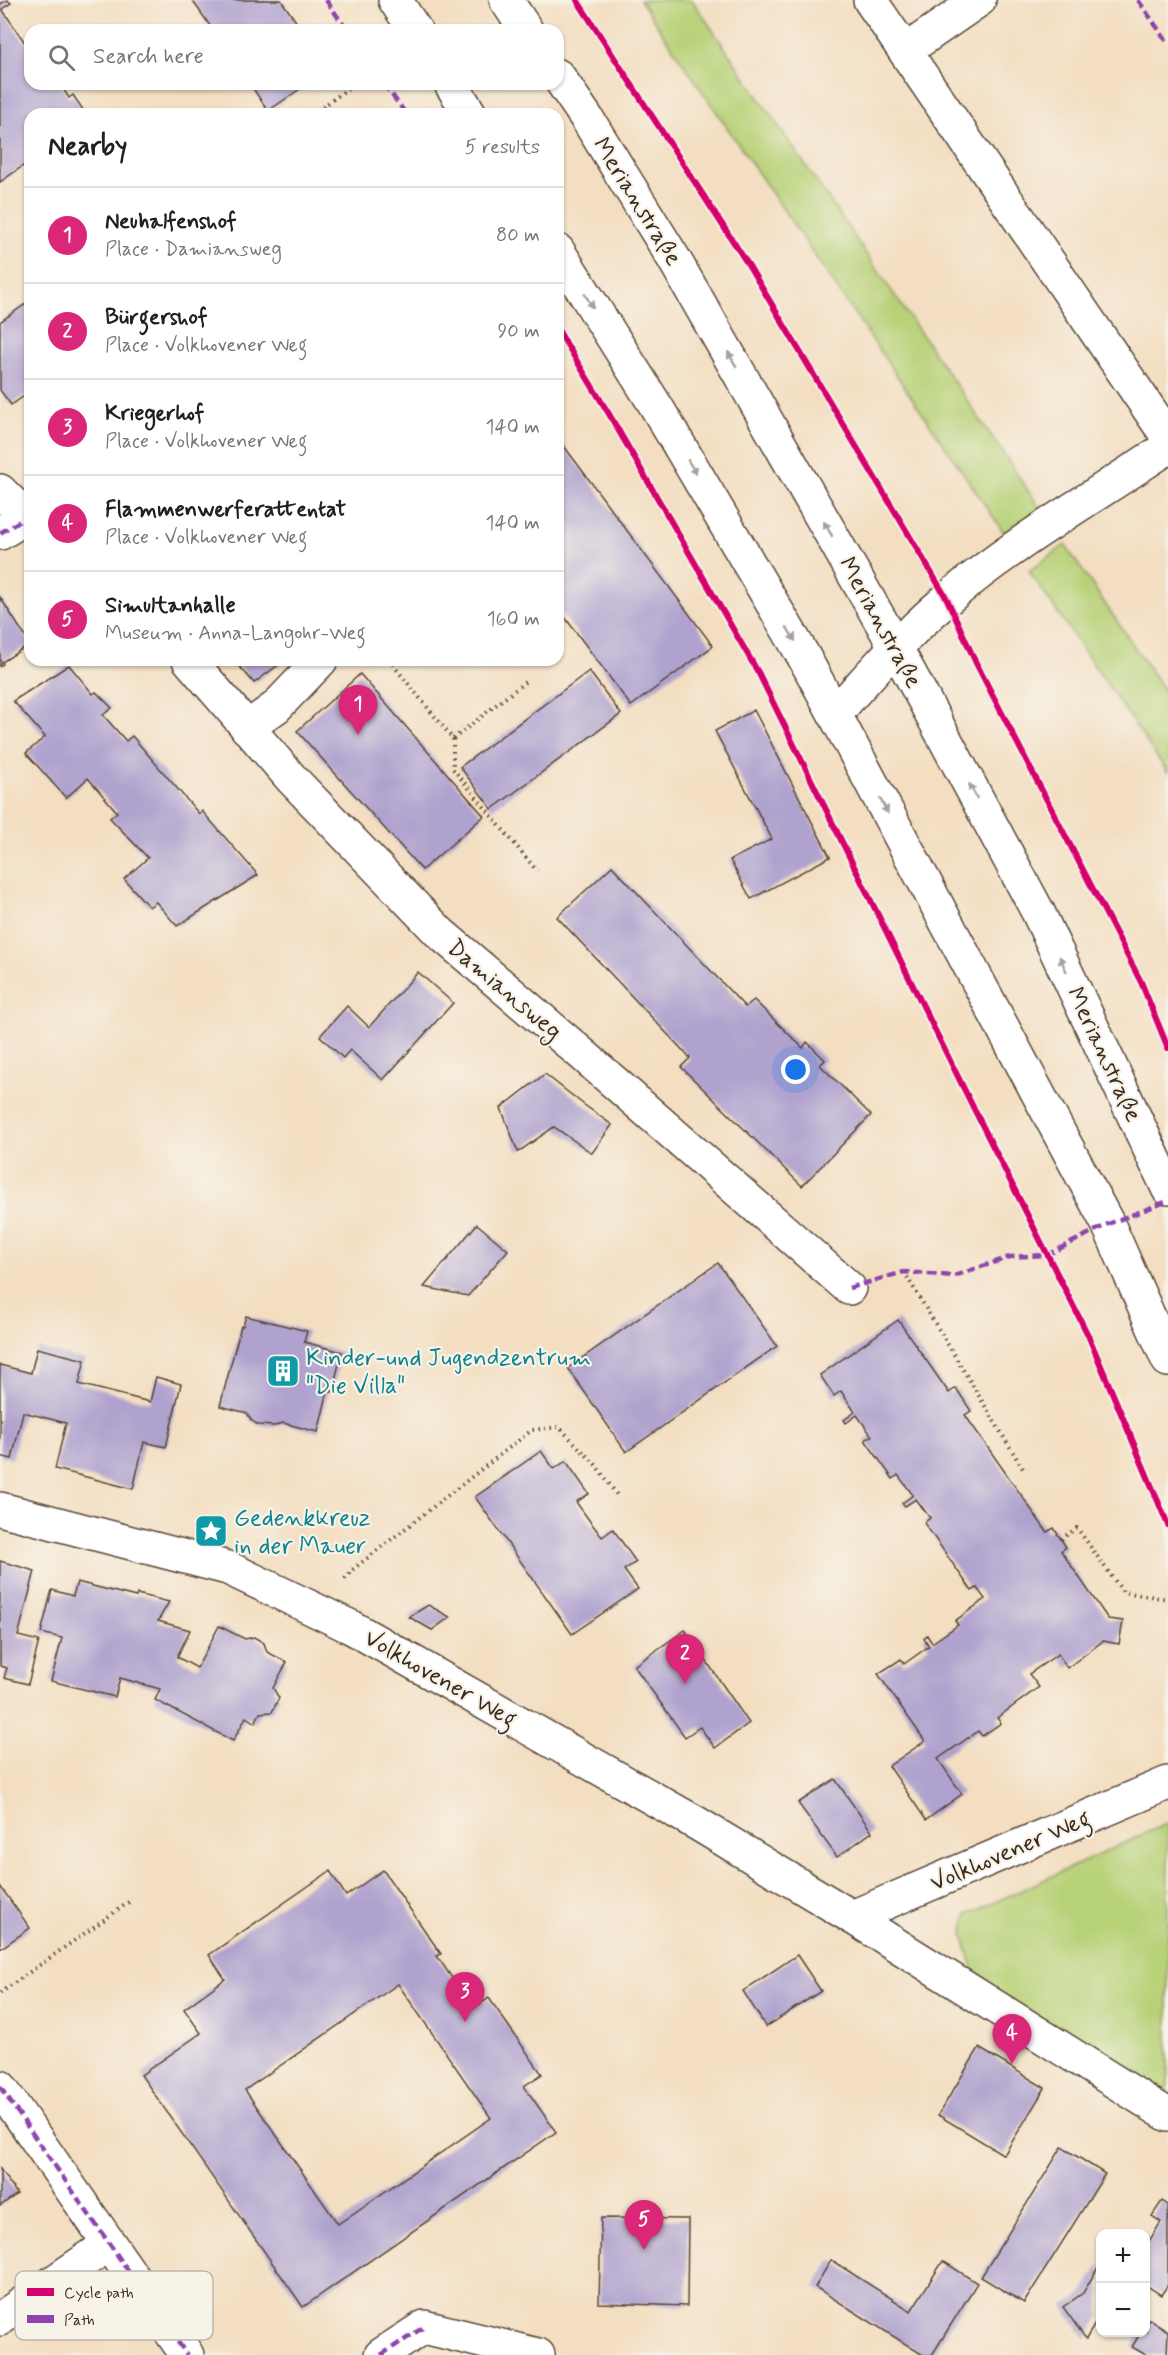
<!DOCTYPE html>
<meta charset="utf-8">
<style>
body{margin:0;font-family:Mynerve,sans-serif;background:#f6f6f6;color:#202124}
.controls{position:absolute;right:18px;bottom:18px;display:grid;overflow:hidden;border-radius:12px;box-shadow:0 2px 4px #0004}
.controls button{width:54px;height:54px;display:grid;place-items:center;padding:0;border:0;border-bottom:2px solid #e0e0e0;background:#fff;color:#202124;font:30px sans-serif}
.you{position:absolute;left:796px;top:1070px;width:21px;height:21px;margin:-15px;border:4px solid #fff;border-radius:50%;background:#1a73e8;box-shadow:0 0 0 9px #1a73e833}
.badge{display:grid;place-items:center;width:39px;height:39px;border-radius:50%;background:#db2777;color:#fff;font-size:20px;font-weight:700}
.pin{position:absolute;translate:-50% -50px;filter:drop-shadow(0 2px 3px #0008)}
.pin::after{content:'';position:absolute;top:32px;width:21px;height:18px;background:inherit;clip-path:polygon(0 0,100% 0,50% 100%)}
.list{margin:0;padding:0;list-style:none}
h2{display:flex;justify-content:space-between;align-items:center;height:78px;margin:0;padding:0 24px;font-size:26px}
h2 small{font-size:20px;font-weight:400;color:#757577}
.list li{display:grid;grid-template-columns:39px 1fr auto;gap:18px;align-items:center;box-sizing:border-box;height:96px;padding:0 24px;border-top:2px solid #e0e0e0}
.list b{display:block;font-size:22px;white-space:nowrap}
.list p{margin:0;font-size:20px;white-space:nowrap;color:#757577}
.list em{font-size:20px;font-style:normal;color:#757577}
.icon{flex:none;width:33px;height:33px;fill:none;stroke:currentColor;stroke-width:2;stroke-linecap:round;stroke-linejoin:round}
.map{position:relative;flex:none;width:1168px;height:2355px;overflow:hidden}
.search{position:absolute;background:#fff;box-shadow:0 2px 4px #0004;left:24px;top:24px;width:540px;height:66px;display:flex;align-items:center;gap:15px;box-sizing:border-box;padding:0 21px;border-radius:18px;color:#757577;font-size:22px}
.panel{position:absolute;background:#fff;box-shadow:0 2px 4px #0004;left:24px;top:108px;width:540px;height:558px;border-radius:18px}
.map>svg:first-child{display:block}
.green{fill:#b7d177;stroke:#797e4a;stroke-width:1.5}
.building{fill:#afa2ce;fill-rule:evenodd}
.lines{fill:none;stroke-linecap:round;stroke-linejoin:round}
.minor-casing{stroke:#574536;stroke-width:36}
.path{stroke:#574536;stroke-width:4;stroke-dasharray:1.5 4.5;stroke-linecap:butt}
.minor{stroke:#fff;stroke-width:33}
.quiet{stroke:#8e44ad;stroke-width:4.5;stroke-dasharray:9 4.5;stroke-linecap:butt}
.cycleway-casing{stroke:#f7f3e8;stroke-width:10}
.cycleway{stroke:#d6006c;stroke-width:6}
.oneway{fill:#a79f9a}
.labels{text-anchor:middle;stroke-width:4.5;stroke-linejoin:round;paint-order:stroke}
.street-label{font-size:24px;fill:#3b2a1e;stroke:#f7f3e8}
.culture-label{font-size:24px;fill:#0d838f;stroke:#f7f3e8;text-anchor:start}
.key{fill:#f7f3e8;stroke:#bfb7ab;stroke-width:1.5}
.key-label{font-size:16px;fill:#3b2a1e}
</style>
<div class="map">
<svg width="1168" height="2355" viewBox="0 0 1168 2355">
<rect width="100%" height="100%" fill="#f7f3e8"/>
<filter id="ink" filterUnits="userSpaceOnUse"><feTurbulence type="fractalNoise" baseFrequency=".0167" numOctaves="2"/><feDisplacementMap in="SourceGraphic" scale="12" xChannelSelector="R" yChannelSelector="G"/><feConvolveMatrix kernelMatrix="1 2 1 2 8 2 1 2 1" color-interpolation-filters="sRGB"/></filter>
<filter id="wash" filterUnits="userSpaceOnUse"><feTurbulence type="fractalNoise" baseFrequency=".008" numOctaves="4" result="noise"/><feDisplacementMap in="SourceGraphic" scale="24" xChannelSelector="R" yChannelSelector="G"/><feGaussianBlur stdDeviation="1.35" result="paint"/><feColorMatrix in="noise" values="0 0 0 0 0 0 0 0 0 0 0 0 0 0 0 0 0 1.4 0 .05"/><feComposite in="paint" operator="in"/></filter>
<g filter="url(#wash)">
<rect width="100%" height="100%" fill="#f3dec1"/>
<g class="green">
<path d="M 640,0 L 692,0 L 1005,456 L 1046,517 L 1011,543 Z"/>
<path d="M 1065,545 L 1168,696 L 1168,773 L 1029,571 Z"/>
<path d="M 1168,1823 L 1168,2094 L 996,1991 L 973,1968 L 963,1935 L 967,1915 Z"/>
</g>
<g id="blocks">
<g class="building">
<path d="M 7,0 L 11,3 L 2,9 L 30,50 L 30,84 L 60,84 L 69,98 L 73,95 L 86,114 L 30,114 L 30,161 L 0,182 L 0,4 Z"/>
<path d="M 192,0 L 281,0 L 302,30 L 213,30 Z"/>
<path d="M 250,84 L 307,84 L 268,111 Z"/>
<path d="M 30,301 L 30,392 L 11,405 L 0,390 L 0,322 Z"/>
<path d="M 558,438 L 713,646 L 631,706 L 558,608 Z"/>
<path d="M 0,597 L 30,644 L 2,662 L 3,664 L 0,666 Z"/>
<path d="M 234,660 L 285,660 L 254,683 Z"/>
<path d="M 69,665 L 93,694 L 96,692 L 112,708 L 103,715 L 126,741 L 132,736 L 199,814 L 202,811 L 258,875 L 177,926 L 156,902 L 149,907 L 124,879 L 148,858 L 110,818 L 117,812 L 88,778 L 66,798 L 26,753 L 45,737 L 13,701 Z"/>
<path d="M 589,671 L 621,714 L 492,809 L 460,767 Z"/>
<path d="M 360,674 L 484,816 L 422,870 L 297,731 Z"/>
<path d="M 754,710 L 830,857 L 751,899 L 730,860 L 772,839 L 715,731 Z"/>
<path d="M 612,866 L 745,1007 L 754,1000 L 803,1048 L 807,1042 L 825,1060 L 820,1065 L 871,1115 L 802,1186 L 681,1067 L 690,1058 L 557,917 Z"/>
<path d="M 418,972 L 453,1003 L 383,1080 L 350,1050 L 343,1058 L 320,1036 L 347,1006 L 369,1027 Z"/>
<path d="M 545,1074 L 583,1104 L 612,1125 L 592,1153 L 554,1127 L 518,1152 L 501,1108 Z"/>
<path d="M 477,1224 L 508,1250 L 468,1296 L 424,1287 Z"/>
<path d="M 718,1263 L 777,1346 L 626,1452 L 568,1368 Z"/>
<path d="M 246,1316 L 307,1331 L 304,1342 L 342,1352 L 332,1392 L 328,1391 L 318,1432 L 283,1423 L 275,1426 L 258,1425 L 251,1420 L 247,1413 L 220,1406 L 241,1326 L 243,1326 Z"/>
<path d="M 898,1320 L 949,1393 L 956,1388 L 971,1411 L 965,1415 L 1047,1532 L 1054,1528 L 1066,1547 L 1061,1551 L 1108,1619 L 1123,1621 L 1119,1644 L 1103,1641 L 1067,1668 L 1058,1654 L 1029,1674 L 1039,1687 L 997,1718 L 1001,1723 L 982,1736 L 978,1731 L 938,1759 L 962,1794 L 926,1820 L 889,1766 L 925,1741 L 878,1674 L 901,1659 L 904,1664 L 929,1646 L 924,1638 L 927,1635 L 932,1643 L 958,1625 L 955,1621 L 985,1599 L 977,1588 L 972,1591 L 924,1523 L 930,1518 L 916,1499 L 905,1506 L 902,1503 L 913,1495 L 898,1475 L 893,1479 L 865,1440 L 872,1436 L 857,1415 L 846,1423 L 844,1420 L 855,1412 L 841,1391 L 834,1396 L 820,1375 Z"/>
<path d="M 37,1348 L 85,1360 L 79,1384 L 150,1402 L 156,1377 L 181,1384 L 166,1447 L 144,1442 L 133,1489 L 55,1469 L 66,1423 L 23,1412 L 12,1459 L 0,1456 L 0,1365 L 31,1373 Z"/>
<path d="M 541,1451 L 554,1469 L 566,1461 L 589,1494 L 576,1502 L 589,1520 L 602,1537 L 613,1529 L 636,1562 L 624,1570 L 638,1589 L 572,1634 L 475,1497 Z"/>
<path d="M 0,1561 L 35,1571 L 18,1636 L 39,1641 L 28,1684 L 4,1678 L 7,1668 L 0,1666 Z"/>
<path d="M 77,1582 L 136,1597 L 137,1594 L 169,1602 L 158,1621 L 190,1630 L 177,1657 L 197,1668 L 219,1626 L 245,1639 L 254,1637 L 264,1643 L 267,1652 L 287,1662 L 273,1688 L 279,1698 L 272,1712 L 260,1713 L 255,1723 L 246,1717 L 233,1741 L 155,1700 L 160,1689 L 120,1678 L 115,1697 L 51,1681 L 62,1638 L 41,1633 L 52,1590 L 73,1596 Z"/>
<path d="M 428,1605 L 450,1617 L 432,1630 L 409,1617 Z"/>
<path d="M 685,1630 L 749,1723 L 715,1748 L 700,1727 L 685,1737 L 634,1666 Z"/>
<path d="M 835,1779 L 872,1832 L 837,1857 L 798,1803 Z"/>
<path d="M 383,1870 L 441,1954 L 437,1956 L 473,2009 L 489,1998 L 542,2074 L 524,2086 L 556,2132 L 303,2307 L 141,2075 L 201,2033 L 184,2009 L 225,1979 L 209,1955 L 330,1871 L 346,1896 ZM 398,1984 L 491,2118 L 338,2224 L 245,2090 Z"/>
<path d="M 0,1886 L 30,1928 L 0,1949 Z"/>
<path d="M 797,1955 L 821,1991 L 766,2027 L 743,1991 Z"/>
<path d="M 979,2048 L 1045,2088 L 1004,2155 L 938,2115 Z"/>
<path d="M 1062,2147 L 1105,2174 L 1024,2303 L 981,2277 Z"/>
<path d="M 0,2169 L 17,2194 L 0,2206 Z"/>
<path d="M 1162,2201 L 1168,2205 L 1168,2285 L 1161,2295 L 1146,2285 L 1146,2246 L 1161,2222 L 1152,2216 Z"/>
<path d="M 601,2218 L 688,2219 L 687,2306 L 599,2303 Z"/>
<path d="M 831,2260 L 911,2311 L 943,2261 L 977,2283 L 932,2355 L 923,2355 L 815,2287 Z"/>
<path d="M 1100,2264 L 1100,2316 L 1086,2339 L 1063,2307 L 1083,2293 Z"/>
<path d="M 1149,2319 L 1168,2331 L 1167,2355 L 1146,2355 L 1132,2347 L 1141,2332 L 1146,2332 L 1146,2325 Z"/>
</g>
</g>
</g>
<g filter="url(#ink)">
<use href="#blocks" fill-opacity="0" stroke="#574536" stroke-width="1.5"/>
<g class="lines">
<g class="minor-casing">
<g id="minor">
<path d="M 395,0 L 415,30"/>
<path d="M 506,0 L 526,30"/>
<path d="M 870,0 L 1168,437"/>
<path d="M 905,51 L 979,0"/>
<path d="M 558,76 L 588,120 L 674,259 L 895,646 L 1038,912 L 1168,1188"/>
<path d="M 451,84 L 470,114"/>
<path d="M 558,251 L 656,406 L 804,657 L 1108,1224 L 1168,1360"/>
<path d="M 0,491 L 30,521"/>
<path d="M 0,533 L 25,518"/>
<path d="M 189,660 L 291,778 L 440,933 L 582,1054 L 849,1288"/>
<path d="M 835,714 C 870,674 905,635 946,600 C 1014,542 1094,497 1168,447"/>
<path d="M 247,728 L 276,707 L 321,660"/>
<path d="M 0,1509 L 228,1568 L 351,1627 L 698,1824 L 852,1917 L 1168,2115"/>
<path d="M 852,1917 L 1168,1783"/>
<path d="M 0,2087 L 187,2355"/>
<path d="M 0,2319 L 109,2244"/>
<path d="M 381,2355 L 424,2327 L 538,2355"/>
</g>
</g>
<g class="path">
<path d="M 313,114 L 354,84"/>
<path d="M 389,660 L 453,739 L 525,682"/>
<path d="M 453,739 L 453,769 L 537,871"/>
<path d="M 904,1272 L 1025,1472"/>
<path d="M 1061,1539 L 1077,1528 L 1123,1592 L 1168,1599"/>
<path d="M 345,1579 L 352,1570 L 532,1430 L 559,1427 L 595,1464 L 617,1495"/>
<path d="M 0,1993 L 129,1902"/>
</g>
<use href="#minor" class="minor"/>
<g class="quiet">
<path d="M 326,0 L 347,30"/>
<path d="M 1138,0 L 1168,43"/>
<path d="M 384,84 L 406,114"/>
<path d="M 0,533 L 25,518"/>
<path d="M 849,1288 L 904,1272 L 954,1276 L 1010,1257 L 1047,1255 L 1108,1224 L 1168,1201"/>
<path d="M 0,2087 L 187,2355"/>
<path d="M 381,2355 L 424,2327"/>
</g>
<g class="cycleway-casing">
<g id="cycleway">
<path d="M 577,0 L 749,266 L 947,599 L 976,663 L 1141,982 L 1168,1048"/>
<path d="M 558,330 L 609,414 L 759,674 L 969,1099 L 1088,1335 L 1168,1525"/>
</g>
</g>
<use href="#cycleway" class="cycleway"/>
</g>
<defs><path id="oneway-solid" d="M-6-.8H1V-3.2L6.5 0L1 3.2V.8H-6Z" transform="scale(1.5)"/></defs>
<g class="oneway">
<use href="#oneway-solid" transform="translate(589 301) rotate(58)"/>
<use href="#oneway-solid" transform="translate(732 359) rotate(-120)"/>
<use href="#oneway-solid" transform="translate(692 467) rotate(59)"/>
<use href="#oneway-solid" transform="translate(828 529) rotate(-120)"/>
<use href="#oneway-solid" transform="translate(791 634) rotate(59)"/>
<use href="#oneway-solid" transform="translate(973 791) rotate(-118)"/>
<use href="#oneway-solid" transform="translate(884 806) rotate(62)"/>
<use href="#oneway-solid" transform="translate(1063 964) rotate(-115)"/>
</g>
</g>
<defs>
<g id="building-square" transform="scale(1.725)"><rect x="-9" y="-9" width="18" height="18" rx="4" fill="#0f9aa8" stroke="#f7f3e8"/><path d="M-4-6H4V6H1V3H-1V6H-4ZM-2.5-4.3h1.7v1.8h-1.7ZM.8-4.3h1.7v1.8H.8ZM-2.5-1h1.7V.8h-1.7ZM.8-1h1.7V.8H.8Z" fill="#fff"/></g>
<g id="sight-square" transform="scale(1.725)"><rect x="-9" y="-9" width="18" height="18" rx="4" fill="#0f9aa8" stroke="#f7f3e8"/><path d="M0-6L1.8-2.2L6-1.7L2.9 1.2L3.7 5.4L0 3.3L-3.7 5.4L-2.9 1.2L-6-1.7L-1.8-2.2Z" fill="#fff"/></g>
</defs>
<g fill-rule="evenodd">
<use href="#building-square" x="283" y="1371"/>
<use href="#sight-square" x="211" y="1531"/>
</g>
<g class="labels">
<g class="street-label">
<text transform="translate(638 201) rotate(58)" y="8">Merianstraße</text>
<text transform="translate(881 622) rotate(61)" y="8">Merianstraße</text>
<text transform="translate(505 989) rotate(40)" y="8">Damiansweg</text>
<text transform="translate(1105 1054) rotate(65)" y="8">Merianstraße</text>
<text transform="translate(441 1678) rotate(30)" y="8">Volkhovener Weg</text>
<text transform="translate(1010 1850) rotate(-23)" y="8">Volkhovener Weg</text>
</g>
<g class="culture-label">
<text x="306" y="1365">Kinder-und Jugendzentrum<tspan x="306" dy="28">"Die Villa"</tspan></text>
<text x="234" y="1525">Gedenkkreuz<tspan x="234" dy="28">in der Mauer</tspan></text>
</g>
</g>
<rect x="15" y="2271" width="198" height="69" rx="9" class="key"/>
<rect x="27" y="2288" width="27" height="8" fill="#d6006c"/>
<rect x="27" y="2315" width="27" height="8" fill="#8e44ad"/>
<g class="key-label">
<text x="64" y="2298">Cycle path</text>
<text x="64" y="2325">Path</text>
</g>
</svg>
<div class="controls">
<button>+</button>
<button>−</button>
</div>
<div class="you"></div>
<div class="pin badge" style="left:358px;top:735px">1</div>
<div class="pin badge" style="left:685px;top:1684px">2</div>
<div class="pin badge" style="left:465px;top:2022px">3</div>
<div class="pin badge" style="left:1012px;top:2064px">4</div>
<div class="pin badge" style="left:644px;top:2250px">5</div>
<div class="search"><svg class="icon" aria-label="search" viewBox="0 0 24 24"><circle cx="10" cy="10" r="6"/><path d="M15 15l6 6"/></svg>Search here</div>
<section class="panel">
<h2>Nearby<small>5 results</small></h2>
<ul class="list">
<li><span class="badge">1</span><div><b>Neuhalfenshof</b><p>Place · Damiansweg</p></div><em>80 m</em></li>
<li><span class="badge">2</span><div><b>Bürgershof</b><p>Place · Volkhovener Weg</p></div><em>90 m</em></li>
<li><span class="badge">3</span><div><b>Kriegerhof</b><p>Place · Volkhovener Weg</p></div><em>140 m</em></li>
<li><span class="badge">4</span><div><b>Flammenwerferattentat</b><p>Place · Volkhovener Weg</p></div><em>140 m</em></li>
<li><span class="badge">5</span><div><b>Simultanhalle</b><p>Museum · Anna-Langohr-Weg</p></div><em>160 m</em></li>
</ul>
</section>
</div>
